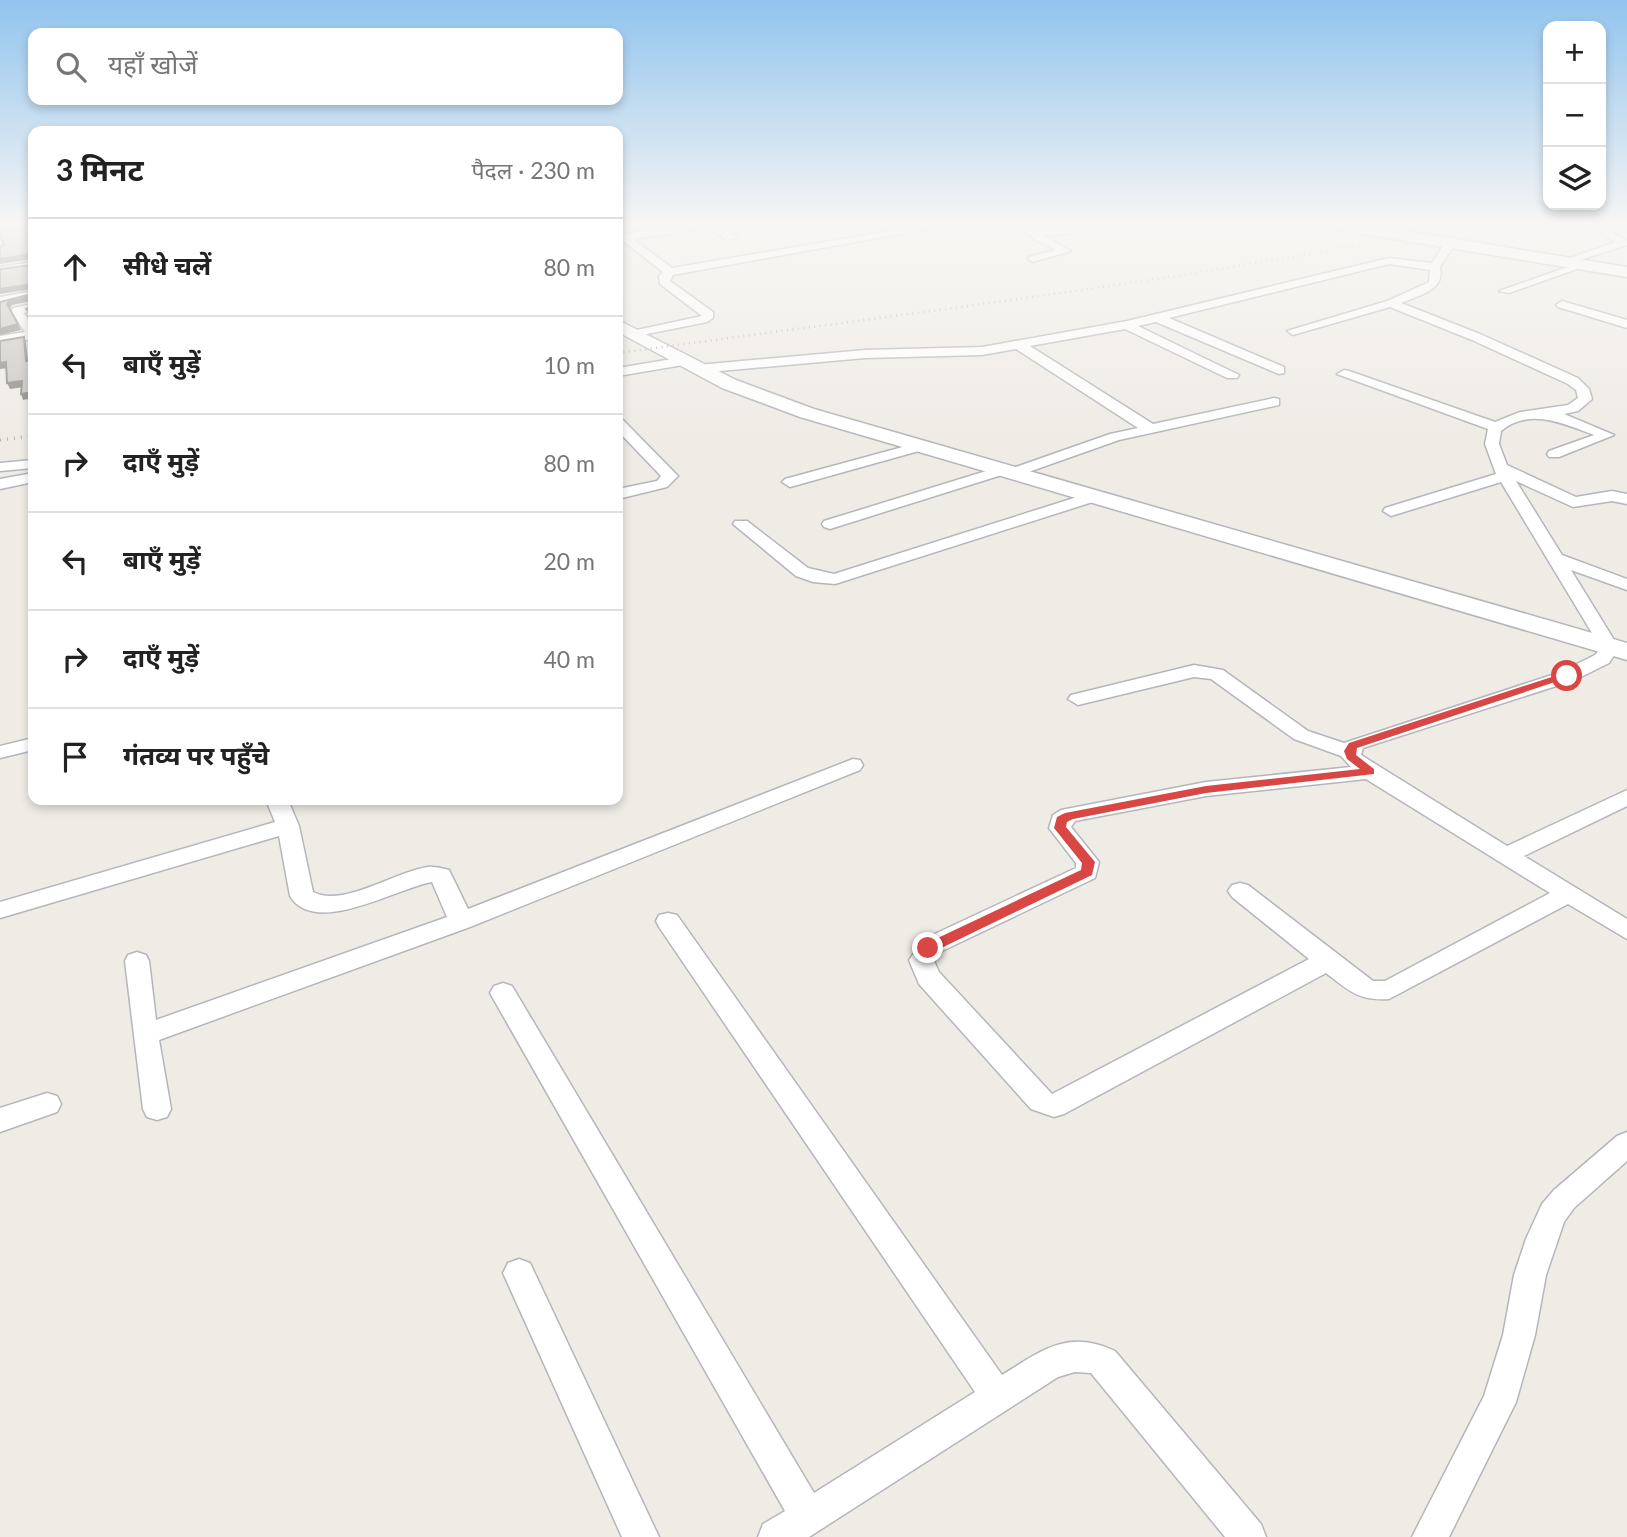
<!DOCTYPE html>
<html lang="hi">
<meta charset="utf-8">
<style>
body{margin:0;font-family:Lato,"Noto Sans Devanagari",sans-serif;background:#f2f2f2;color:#222}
.controls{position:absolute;right:21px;top:21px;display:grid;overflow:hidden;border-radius:14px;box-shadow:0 4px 10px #0003}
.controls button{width:63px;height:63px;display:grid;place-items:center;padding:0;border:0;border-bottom:2px solid #e0e0e0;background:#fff;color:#222;font:35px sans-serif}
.stop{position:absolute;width:21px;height:21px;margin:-16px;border:5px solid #d84743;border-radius:50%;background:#fff}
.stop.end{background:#d84743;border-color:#fff;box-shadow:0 2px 7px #0008}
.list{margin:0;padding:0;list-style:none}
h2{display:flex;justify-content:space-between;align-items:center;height:91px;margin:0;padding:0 28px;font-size:30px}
h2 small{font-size:23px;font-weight:400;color:#767676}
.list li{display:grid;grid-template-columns:46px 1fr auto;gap:21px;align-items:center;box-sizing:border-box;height:98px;padding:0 28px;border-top:2px solid #e0e0e0}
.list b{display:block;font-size:26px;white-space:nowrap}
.list em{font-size:23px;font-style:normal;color:#767676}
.icon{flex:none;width:38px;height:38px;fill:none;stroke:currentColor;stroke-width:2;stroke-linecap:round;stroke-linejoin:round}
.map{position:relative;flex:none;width:1627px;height:1537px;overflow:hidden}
.search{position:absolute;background:#fff;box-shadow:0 4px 10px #0003;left:28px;top:28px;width:595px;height:77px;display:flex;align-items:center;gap:18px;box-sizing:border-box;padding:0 24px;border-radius:14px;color:#767676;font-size:26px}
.panel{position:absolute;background:#fff;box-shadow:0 4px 10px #0003;left:28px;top:126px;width:595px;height:679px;border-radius:14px}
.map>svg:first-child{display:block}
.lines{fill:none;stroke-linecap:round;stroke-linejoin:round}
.street-casing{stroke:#b3b6ba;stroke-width:3}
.secondary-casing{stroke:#b3b6b9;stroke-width:3}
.street{fill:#fff;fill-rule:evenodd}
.secondary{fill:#fff;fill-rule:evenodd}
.rail-far1{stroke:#b4b5b5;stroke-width:2.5;stroke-dasharray:1 4.5;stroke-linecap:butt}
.rail{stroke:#b4b5b5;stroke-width:3.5;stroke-dasharray:1 6;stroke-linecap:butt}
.shaded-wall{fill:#8d8b88}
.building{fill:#cac7c3;stroke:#8d8b88;stroke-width:2}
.route{fill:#d84743}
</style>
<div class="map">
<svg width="1627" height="1537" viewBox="0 0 1627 1537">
<rect width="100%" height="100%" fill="#efece6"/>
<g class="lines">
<g class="street-casing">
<g id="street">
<path d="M 691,224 L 721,225 L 736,238 L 727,240 L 708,228 L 633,239 L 672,268 L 930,224 L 955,224 L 673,275 L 670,281 L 713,312 L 713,318 L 707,322 L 632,337 L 632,331 L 702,316 L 660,284 L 659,276 L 663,272 L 618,237 L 618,230 L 626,234 Z"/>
<path d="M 996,224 L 1049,230 L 1102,224 L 1071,233 L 1043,236 L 1071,251 L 1033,262 L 1028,259 L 1029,257 L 1056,250 L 1032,238 L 1032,235 Z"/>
<path d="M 1358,224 L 1388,224 L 1354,231 L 1349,228 Z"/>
<path d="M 1618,224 L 1627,224 L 1627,228 L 1613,233 L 1627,241 L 1627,245 L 1564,265 L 1559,262 L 1615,242 L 1600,232 Z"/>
<path d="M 1445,243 L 1454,245 L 1440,267 C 1445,291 1419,295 1401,303 L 1480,334 L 1578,378 L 1589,389 L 1592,399 L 1578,411 L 1564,414 L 1614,435 L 1559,457 L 1549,457 L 1547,454 L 1549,451 L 1594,435 C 1564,424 1530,407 1501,431 L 1499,444 L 1507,465 L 1576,497 L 1612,491 L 1627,494 L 1627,504 L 1612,501 L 1573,507 L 1516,481 L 1562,555 L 1627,579 L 1627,590 L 1571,570 L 1619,648 L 1609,663 L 1575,680 L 1363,748 L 1361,755 L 1507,846 L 1627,790 L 1627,806 L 1524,856 L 1627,919 L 1627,939 L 1568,904 L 1389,999 C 1359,1001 1349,991 1326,973 L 1064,1114 L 1054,1117 L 1031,1109 L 919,984 L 909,960 L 924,939 L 1076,868 L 1076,863 L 1049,828 L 1053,815 L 1061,810 L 1206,782 L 1351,767 L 1341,756 L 1294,739 L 1211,679 L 1194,677 L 1078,705 L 1068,699 L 1071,695 L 1194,665 L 1223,670 L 1308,731 L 1344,743 L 1561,672 L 1595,655 L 1601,648 L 1501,482 L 1391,516 L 1383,511 L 1385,508 L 1496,474 L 1485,444 L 1488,429 L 1337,374 L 1344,370 L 1349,371 L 1495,422 L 1520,412 L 1568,405 L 1578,398 L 1576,390 L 1568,384 L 1472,340 L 1390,307 L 1293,335 L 1287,331 L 1387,301 L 1429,282 L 1430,270 L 1389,264 L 1169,318 L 1284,367 L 1284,373 L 1279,374 L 1156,322 L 1138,326 L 1239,375 L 1237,378 L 1227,378 L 1125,329 L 1030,346 L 1153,424 L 1274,398 L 1279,399 L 1279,405 L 1119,440 L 1020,475 L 1008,473 L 830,529 L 824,527 L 822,524 L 824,521 L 999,467 L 1010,469 L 1110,434 L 1138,428 L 1016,349 L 982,355 L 865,358 L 698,373 L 691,369 L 698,365 L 865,350 L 982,347 L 1127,321 L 1389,258 L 1432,263 ZM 1366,779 L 1550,893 L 1385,981 L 1373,981 L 1248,885 L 1240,883 L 1232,885 L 1228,891 L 1232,897 L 1309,959 L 1052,1094 L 939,972 L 934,961 L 942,951 L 1095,878 L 1099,862 L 1071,827 L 1075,821 L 1206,796 Z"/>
<path d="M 33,262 L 33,268 L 0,273 L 0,267 Z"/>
<path d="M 1579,263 L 1588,265 L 1509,293 L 1499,291 Z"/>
<path d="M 33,291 L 33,297 L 0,305 L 0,297 Z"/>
<path d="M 1562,301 L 1627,320 L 1627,328 L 1558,307 L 1556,305 Z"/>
<path d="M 33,304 L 33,310 L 24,313 L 33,326 L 33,339 L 0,344 L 0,336 L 25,332 L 11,311 L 13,308 Z"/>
<path d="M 684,357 L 690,361 L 689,364 L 618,376 L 618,368 Z"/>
<path d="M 618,419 L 623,420 L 675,473 L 678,476 L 667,487 L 618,499 L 618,489 L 657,481 L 661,476 L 618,431 Z"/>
<path d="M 921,442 L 926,443 L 928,446 L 926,449 L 790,487 L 782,482 L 785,479 Z"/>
<path d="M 33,460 L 33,468 L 0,471 L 0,463 Z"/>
<path d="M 33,473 L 33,482 L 0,489 L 0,479 Z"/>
<path d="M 1096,491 L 1104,496 L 1102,499 L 835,584 L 813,582 L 796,576 L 733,524 L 735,521 L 747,521 L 808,568 L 834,574 Z"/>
<path d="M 33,738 L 33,750 L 0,758 L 0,746 Z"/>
<path d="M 853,759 L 860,760 L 863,765 L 860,770 L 470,927 L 159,1040 L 171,1109 L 167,1117 L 157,1120 L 147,1117 L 143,1109 L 125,961 L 128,955 L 137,952 L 146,955 L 149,961 L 156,1020 L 447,917 L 432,882 C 399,887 315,938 290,896 L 279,836 L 0,918 L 0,902 L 275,822 L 266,800 L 288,800 L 299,826 L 313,892 C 343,908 396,871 428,867 C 435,866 443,869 449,870 L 468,909 Z"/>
<path d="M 668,913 L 677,915 L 1002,1375 C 1042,1350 1068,1329 1115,1351 L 1261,1524 L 1266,1537 L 1225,1537 L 1091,1373 L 1075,1372 L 1058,1377 L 809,1537 L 758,1537 L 763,1524 L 785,1511 L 490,993 L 494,986 L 503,983 L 512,986 L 814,1493 L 975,1392 L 659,927 L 656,921 L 659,915 Z"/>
<path d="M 47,1093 L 57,1096 L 61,1104 L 57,1112 L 0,1132 L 0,1108 Z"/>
<path d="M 1627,1132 L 1627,1161 L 1574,1208 L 1564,1222 L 1546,1275 L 1535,1335 L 1516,1402 L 1449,1537 L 1412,1537 L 1484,1396 L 1503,1335 L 1514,1275 L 1526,1239 L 1542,1204 L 1554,1190 L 1617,1136 Z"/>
<path d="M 519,1259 L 530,1263 L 659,1537 L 622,1537 L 503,1273 L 508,1263 Z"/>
</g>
</g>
<g class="secondary-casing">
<g id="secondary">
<path d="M 1326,224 L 1364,224 L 1627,267 L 1627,277 L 1333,229 Z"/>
<path d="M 618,320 L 736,380 L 814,409 L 1627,643 L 1627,660 L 800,417 L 722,388 L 618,332 Z"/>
</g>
</g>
<use href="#street" class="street"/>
<use href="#secondary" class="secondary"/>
<path class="rail-far1" d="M 618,353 C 901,314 1185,282 1465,224"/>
<path class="rail" d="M 0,440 L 33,436"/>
</g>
<g class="shaded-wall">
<path d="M 31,254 L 33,259 L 0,264 L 0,259 Z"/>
<path d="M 33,284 L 33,289 L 0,294 L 0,289 Z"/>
<path d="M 31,296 L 32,301 L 12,305 L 9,310 L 7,304 L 10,300 Z"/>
<path d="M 18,324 L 21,330 L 0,335 L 0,329 Z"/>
<path d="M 24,337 L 26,343 L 29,367 L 26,361 Z"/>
<path d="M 6,362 L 9,368 L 0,369 L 0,363 Z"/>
<path d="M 22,381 L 24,387 L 10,389 L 7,383 Z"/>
<path d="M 33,392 L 33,398 L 23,400 L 21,394 Z"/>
</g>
<g class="building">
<path d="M 0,224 L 33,224 L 33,256 L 31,254 L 0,259 L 0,246 L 4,245 L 0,234 Z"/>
<path d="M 33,259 L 33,298 L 31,296 L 10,300 L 7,304 L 18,324 L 0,329 L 0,302 L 32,294 L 33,284 L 0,289 L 0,269 L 32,265 Z"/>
<path d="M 33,305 L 33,318 L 26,309 L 33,306 Z"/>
<path d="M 24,337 L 26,361 L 33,360 L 33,392 L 21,394 L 22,381 L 7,383 L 6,362 L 0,363 L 0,341 Z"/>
</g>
<linearGradient id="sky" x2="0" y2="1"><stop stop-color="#91c4ee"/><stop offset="0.51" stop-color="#f8f6f4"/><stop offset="1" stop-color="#f8f6f4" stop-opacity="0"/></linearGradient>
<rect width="1627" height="440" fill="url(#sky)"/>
<path class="route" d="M 1564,673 L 1573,676 L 1357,748 L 1356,755 L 1374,769 L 1374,774 L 1206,793 L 1073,819 L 1067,822 L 1066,827 L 1095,862 L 1092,875 L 933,952 L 923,952 L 921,948 L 923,945 L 1081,870 L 1082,863 L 1054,828 L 1057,817 L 1065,813 L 1206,786 L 1360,769 L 1347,759 L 1344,751 L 1349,743 Z"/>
</svg>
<div class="controls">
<button>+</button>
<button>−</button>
<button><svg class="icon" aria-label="layers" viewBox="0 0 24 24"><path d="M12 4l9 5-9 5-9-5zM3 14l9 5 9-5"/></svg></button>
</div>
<div class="stop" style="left:1567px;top:676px"></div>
<div class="stop end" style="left:928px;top:948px"></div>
<div class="search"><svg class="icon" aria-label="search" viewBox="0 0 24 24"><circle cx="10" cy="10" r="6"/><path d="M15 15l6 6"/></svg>यहाँ खोजें</div>
<section class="panel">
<h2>3 मिनट<small>पैदल · 230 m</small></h2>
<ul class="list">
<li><svg class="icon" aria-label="ahead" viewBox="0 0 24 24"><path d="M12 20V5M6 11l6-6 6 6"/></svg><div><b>सीधे चलें</b></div><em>80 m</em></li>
<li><svg class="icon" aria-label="left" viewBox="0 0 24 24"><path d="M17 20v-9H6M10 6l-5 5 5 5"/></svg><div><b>बाएँ मुड़ें</b></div><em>10 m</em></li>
<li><svg class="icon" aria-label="right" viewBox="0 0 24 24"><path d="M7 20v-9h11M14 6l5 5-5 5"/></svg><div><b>दाएँ मुड़ें</b></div><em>80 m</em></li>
<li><svg class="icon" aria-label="left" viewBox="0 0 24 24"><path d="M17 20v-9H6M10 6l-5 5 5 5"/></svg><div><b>बाएँ मुड़ें</b></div><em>20 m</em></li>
<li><svg class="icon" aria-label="right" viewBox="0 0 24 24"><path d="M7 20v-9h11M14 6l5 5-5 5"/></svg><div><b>दाएँ मुड़ें</b></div><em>40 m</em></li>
<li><svg class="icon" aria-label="arrive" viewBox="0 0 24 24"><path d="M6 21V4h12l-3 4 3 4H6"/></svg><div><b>गंतव्य पर पहुँचे</b></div></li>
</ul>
</section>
</div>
